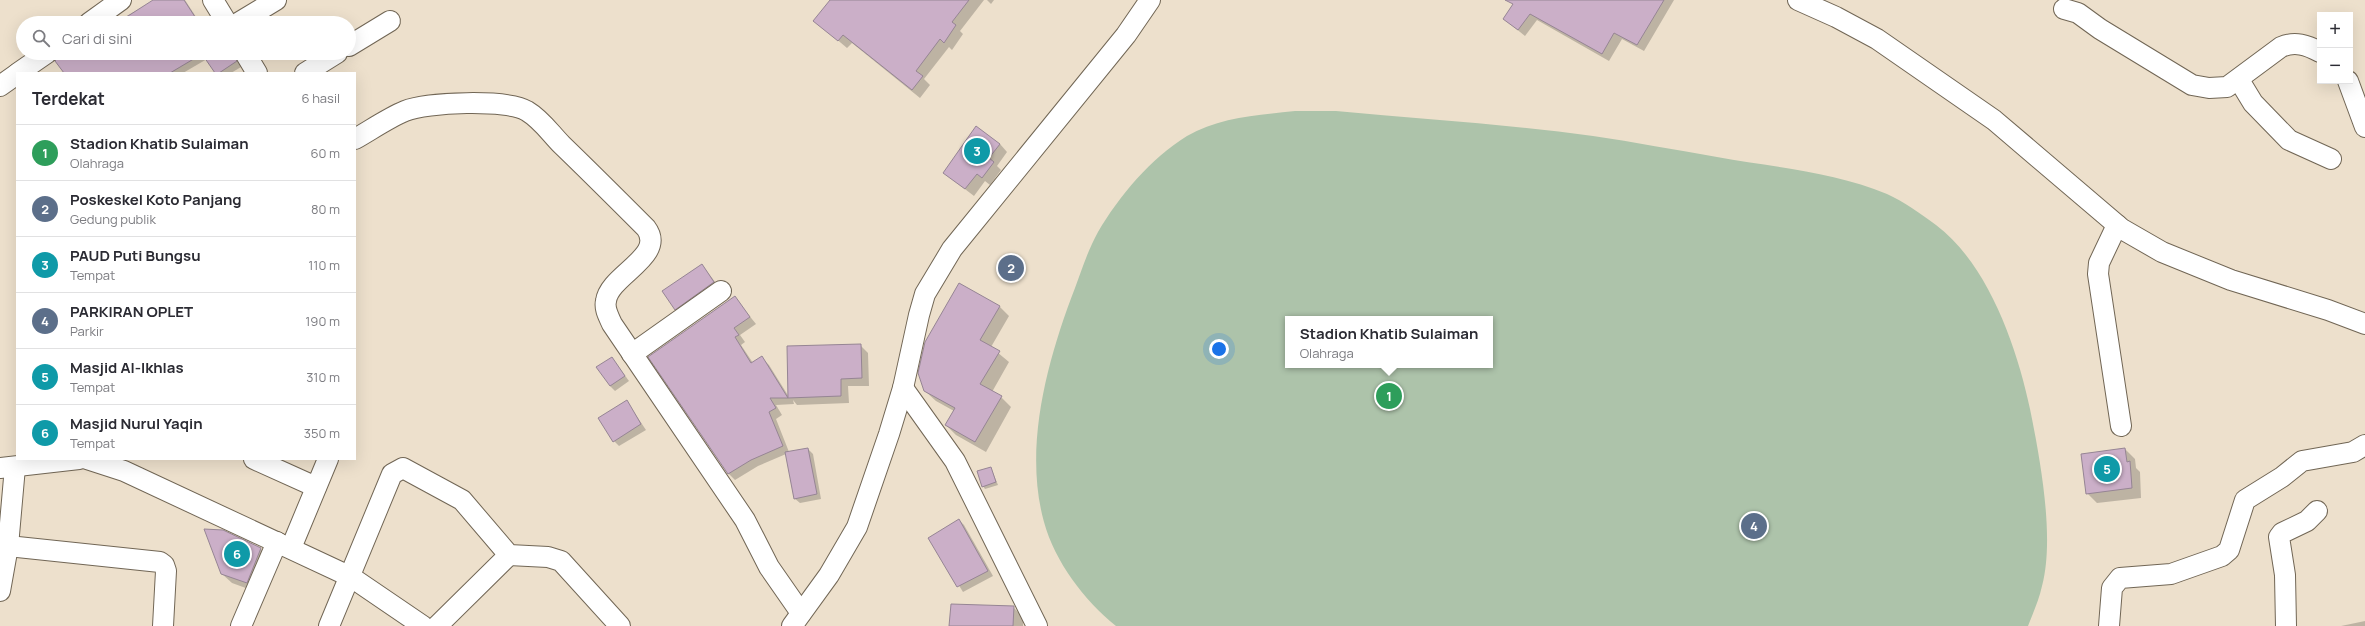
<!DOCTYPE html>
<html lang="id">
<meta charset="utf-8">
<style>
body{margin:0;font-family:Manrope,sans-serif;background:#f7f7f7;color:#2b2b33}
.controls{position:absolute;right:12px;top:12px;display:grid;overflow:hidden;border-radius:0px;box-shadow:0 4px 16px #0002}
.controls button{width:36px;height:36px;display:grid;place-items:center;padding:0;border:0;border-bottom:1px solid #e1e1e2;background:#fff;color:#2b2b33;font:20px sans-serif}
.you{position:absolute;left:1219px;top:349px;width:14px;height:14px;margin:-10px;border:3px solid #fff;border-radius:50%;background:#1a73e8;box-shadow:0 0 0 6px #1a73e833}
.badge{display:grid;place-items:center;width:26px;height:26px;border-radius:50%;background:#8a6302;color:#fff;font-size:13px;font-weight:700}
.pin{position:absolute;translate:-50% -50%;border:2px solid #fff;box-shadow:0 1px 4px #0006}
.popup{position:absolute;left:1285px;top:316px;width:208px;height:52px;box-sizing:border-box;display:grid;place-content:center;border-radius:0px;background:#fff;filter:drop-shadow(0 1px 3px #0005);font-size:13px;white-space:nowrap;color:#7c7c81}
.popup b{font-size:15px;color:#2b2b33}
.popup::after{content:'';position:absolute;left:50%;top:100%;margin-left:-8px;border:8px solid transparent;border-top-color:#fff}
.list{margin:0;padding:0;list-style:none}
h2{display:flex;justify-content:space-between;align-items:center;height:52px;margin:0;padding:0 16px;font-size:17px}
h2 small{font-size:13px;font-weight:400;color:#7c7c81}
.list li{display:grid;grid-template-columns:26px 1fr auto;gap:12px;align-items:center;box-sizing:border-box;height:56px;padding:0 16px;border-top:1px solid #e1e1e2}
.list b{display:block;font-size:15px;white-space:nowrap}
.list p{margin:0;font-size:13px;white-space:nowrap;color:#7c7c81}
.list em{font-size:13px;font-style:normal;color:#7c7c81}
.icon{flex:none;width:22px;height:22px;fill:none;stroke:currentColor;stroke-width:2;stroke-linecap:round;stroke-linejoin:round}
.map{position:relative;flex:none;width:2365px;height:626px;overflow:hidden}
.search{position:absolute;background:#fff;box-shadow:0 4px 16px #0002;left:16px;top:16px;width:340px;height:44px;display:flex;align-items:center;gap:10px;box-sizing:border-box;padding:0 14px;border-radius:22px;color:#7c7c81;font-size:15px}
.panel{position:absolute;background:#fff;box-shadow:0 4px 16px #0002;left:16px;top:72px;width:340px;height:388px;border-radius:0px}
.map>svg:first-child{display:block}
.green{fill:#adc3aa;fill-rule:evenodd}
.shadow{fill:#0003}
.building{fill:#cbafc8;stroke:#968594}
.lines{fill:none;stroke-linecap:round;stroke-linejoin:round}
.minor-casing{stroke:#716655;stroke-width:22}
.minor{stroke:#fff;stroke-width:20}
</style>
<div class="map">
<svg width="2365" height="626" viewBox="0 0 2365 626">
<rect width="100%" height="100%" fill="#ede0cc"/>
<path class="green" d="M 1295,111 L 1336,111 C 1421,119 1507,124 1593,136 C 1634,142 1676,150 1717,157 C 1773,167 1834,172 1887,194 C 1903,201 1921,214 1936,225 C 1988,264 2017,347 2030,409 C 2040,458 2055,538 2042,586 C 2039,600 2033,613 2028,626 L 1116,626 C 1084,600 1055,562 1044,522 C 1023,447 1048,358 1075,288 C 1082,269 1088,250 1098,232 C 1120,195 1150,159 1187,136 C 1219,117 1259,115 1295,111 ZM 1288,319 L 1490,319 L 1490,365 L 1288,365 Z"/>
<g class="shadow">
<path d="M 162,0 L 185,0 L 200,23 L 114,23 L 150,3 Z"/>
<path d="M 831,0 L 984,0 L 960,31 L 963,34 L 952,50 L 949,47 L 924,79 L 930,85 L 920,98 L 852,43 L 847,48 L 815,21 Z"/>
<path d="M 987,0 L 994,0 L 991,4 Z"/>
<path d="M 1518,0 L 1674,0 L 1644,51 L 1622,39 L 1609,61 L 1537,20 L 1525,36 L 1504,19 Z"/>
<path d="M 66,53 L 232,53 L 241,67 L 231,73 L 217,73 L 207,59 L 183,73 L 65,73 Z"/>
<path d="M 1000,144 L 1007,152 L 997,166 L 1001,170 L 990,185 L 985,181 L 974,196 L 944,173 Z"/>
<path d="M 702,265 L 719,287 L 681,314 L 676,309 Z"/>
<path d="M 735,298 L 756,324 L 740,335 L 745,342 L 741,345 L 753,363 L 762,358 L 769,365 L 789,397 L 860,345 L 868,353 L 869,386 L 848,386 L 849,403 L 797,405 L 793,400 L 794,404 L 776,405 L 782,415 L 776,419 L 789,452 L 808,449 L 813,454 L 821,499 L 800,503 L 794,498 L 786,454 L 758,466 L 735,480 L 728,473 Z"/>
<path d="M 999,306 L 1009,316 L 991,347 L 1009,362 L 992,392 L 1001,397 L 1011,407 L 986,452 L 956,435 L 946,425 L 954,411 L 936,401 L 925,391 Z"/>
<path d="M 612,358 L 629,381 L 615,391 L 610,386 Z"/>
<path d="M 627,402 L 646,430 L 619,446 L 614,441 Z"/>
<path d="M 2125,449 L 2135,459 L 2136,468 L 2140,472 L 2141,498 L 2097,503 L 2087,493 Z"/>
<path d="M 991,468 L 998,485 L 985,489 L 983,486 Z"/>
<path d="M 959,520 L 964,525 L 993,576 L 963,592 L 930,538 Z"/>
<path d="M 260,548 L 270,558 L 257,592 L 232,583 L 221,573 Z"/>
<path d="M 1013,607 L 1023,617 L 1023,626 L 950,626 Z"/>
<path d="M 2365,621 L 2365,626 L 2341,626 Z"/>
</g>
<g class="building">
<path d="M 153,0 L 184,0 L 199,23 L 117,23 Z"/>
<path d="M 830,0 L 969,0 L 952,22 L 956,25 L 944,43 L 940,39 L 916,71 L 923,76 L 912,90 L 843,35 L 838,41 L 813,21 Z"/>
<path d="M 1505,0 L 1664,0 L 1637,45 L 1614,33 L 1602,54 L 1530,14 L 1518,30 L 1503,19 L 1513,4 Z"/>
<path d="M 63,53 L 234,53 L 237,61 L 219,73 L 215,73 L 202,54 L 170,73 L 64,73 L 55,61 Z"/>
<path d="M 976,126 L 1000,144 L 989,158 L 994,162 L 982,178 L 977,174 L 965,189 L 943,173 Z"/>
<path d="M 702,264 L 714,282 L 675,310 L 662,291 Z"/>
<path d="M 959,283 L 1000,306 L 980,340 L 1000,351 L 980,384 L 1002,396 L 975,442 L 945,425 L 955,408 L 924,391 L 918,373 L 925,342 Z"/>
<path d="M 735,296 L 750,317 L 734,328 L 739,335 L 735,337 L 751,363 L 762,356 L 788,398 L 770,398 L 776,408 L 769,412 L 783,446 L 751,460 L 728,474 L 648,357 Z"/>
<path d="M 861,344 L 862,378 L 841,379 L 841,396 L 788,398 L 787,346 Z"/>
<path d="M 612,357 L 625,376 L 610,386 L 596,367 Z"/>
<path d="M 627,400 L 641,424 L 613,442 L 598,418 Z"/>
<path d="M 808,448 L 817,494 L 794,499 L 785,452 Z"/>
<path d="M 2125,448 L 2127,462 L 2130,461 L 2132,488 L 2086,494 L 2081,454 Z"/>
<path d="M 991,467 L 996,482 L 982,487 L 977,471 Z"/>
<path d="M 959,519 L 988,571 L 957,587 L 928,538 Z"/>
<path d="M 204,529 L 223,530 L 261,548 L 247,583 L 221,574 Z"/>
<path d="M 951,604 L 1014,606 L 1013,626 L 949,626 Z"/>
</g>
<g class="lines">
<g class="minor-casing">
<g id="minor">
<path d="M 213,0 L 227,23"/>
<path d="M 1798,0 L 1836,17 L 1877,39 L 1994,120 L 2122,229 L 2162,252 L 2231,280 L 2328,310 L 2365,324"/>
<path d="M 2064,9 L 2078,13 L 2100,29 L 2192,85 L 2209,88 L 2227,87 L 2281,47 C 2295,41 2307,45 2320,52"/>
<path d="M 89,23 L 121,0"/>
<path d="M 238,23 L 276,0"/>
<path d="M 349,46 L 390,21"/>
<path d="M 245,53 L 257,73"/>
<path d="M 18,73 L 47,53"/>
<path d="M 305,73 L 337,53"/>
<path d="M 2239,80 L 2253,103 L 2289,140 L 2331,159"/>
<path d="M 2348,81 L 2365,127"/>
<path d="M 0,86 L 17,74"/>
<path d="M 355,139 C 371,130 388,118 405,111 C 426,102 508,99 527,111 C 542,120 550,133 562,145 C 590,172 618,200 646,228 C 667,256 609,275 606,301 C 604,309 609,317 612,324 L 745,520 L 769,567 L 801,613"/>
<path d="M 2117,225 L 2099,263 L 2098,274 L 2121,426"/>
<path d="M 632,354 L 721,291"/>
<path d="M 903,388 L 955,461 L 1037,626"/>
<path d="M 87,459 L 124,471 L 351,577 L 423,626"/>
<path d="M 254,459 L 316,487"/>
<path d="M 0,468 L 79,459"/>
<path d="M 8,546 L 160,562 L 164,565 L 166,571 L 163,626"/>
<path d="M 291,548 L 328,459"/>
<path d="M 0,591 L 8,546 L 15,467"/>
<path d="M 241,626 L 277,542"/>
<path d="M 329,626 L 392,474 L 403,468 L 462,500 L 509,555 L 548,557 L 561,561 L 620,626"/>
<path d="M 437,626 L 509,555"/>
<path d="M 792,626 L 829,575 L 857,527 L 889,434 L 903,388 L 919,315 L 925,294 L 952,249 L 1126,35 L 1150,0"/>
<path d="M 2109,626 L 2112,588 L 2120,578 L 2171,574 L 2222,556 L 2229,550 L 2245,500 L 2282,477 L 2302,461 L 2353,452 L 2365,445"/>
<path d="M 2286,626 L 2285,575 L 2279,537 L 2282,533 L 2307,521 L 2317,511"/>
</g>
</g>
<use href="#minor" class="minor"/>
</g>
</svg>
<div class="controls">
<button>+</button>
<button>−</button>
</div>
<div class="you"></div>
<div class="pin badge" style="left:1389px;top:396px;background:#2e9e5b">1</div>
<div class="popup"><b>Stadion Khatib Sulaiman</b>Olahraga</div>
<div class="pin badge" style="left:1011px;top:268px;background:#5c6f8a">2</div>
<div class="pin badge" style="left:977px;top:151px;background:#0f9aa8">3</div>
<div class="pin badge" style="left:1754px;top:526px;background:#5c6f8a">4</div>
<div class="pin badge" style="left:2107px;top:469px;background:#0f9aa8">5</div>
<div class="pin badge" style="left:237px;top:554px;background:#0f9aa8">6</div>
<div class="search"><svg class="icon" aria-label="search" viewBox="0 0 24 24"><circle cx="10" cy="10" r="6"/><path d="M15 15l6 6"/></svg>Cari di sini</div>
<section class="panel">
<h2>Terdekat<small>6 hasil</small></h2>
<ul class="list">
<li><span class="badge" style="background:#2e9e5b">1</span><div><b>Stadion Khatib Sulaiman</b><p>Olahraga</p></div><em>60 m</em></li>
<li><span class="badge" style="background:#5c6f8a">2</span><div><b>Poskeskel Koto Panjang</b><p>Gedung publik</p></div><em>80 m</em></li>
<li><span class="badge" style="background:#0f9aa8">3</span><div><b>PAUD Puti Bungsu</b><p>Tempat</p></div><em>110 m</em></li>
<li><span class="badge" style="background:#5c6f8a">4</span><div><b>PARKIRAN OPLET</b><p>Parkir</p></div><em>190 m</em></li>
<li><span class="badge" style="background:#0f9aa8">5</span><div><b>Masjid Al-Ikhlas</b><p>Tempat</p></div><em>310 m</em></li>
<li><span class="badge" style="background:#0f9aa8">6</span><div><b>Masjid Nurul Yaqin</b><p>Tempat</p></div><em>350 m</em></li>
</ul>
</section>
</div>
